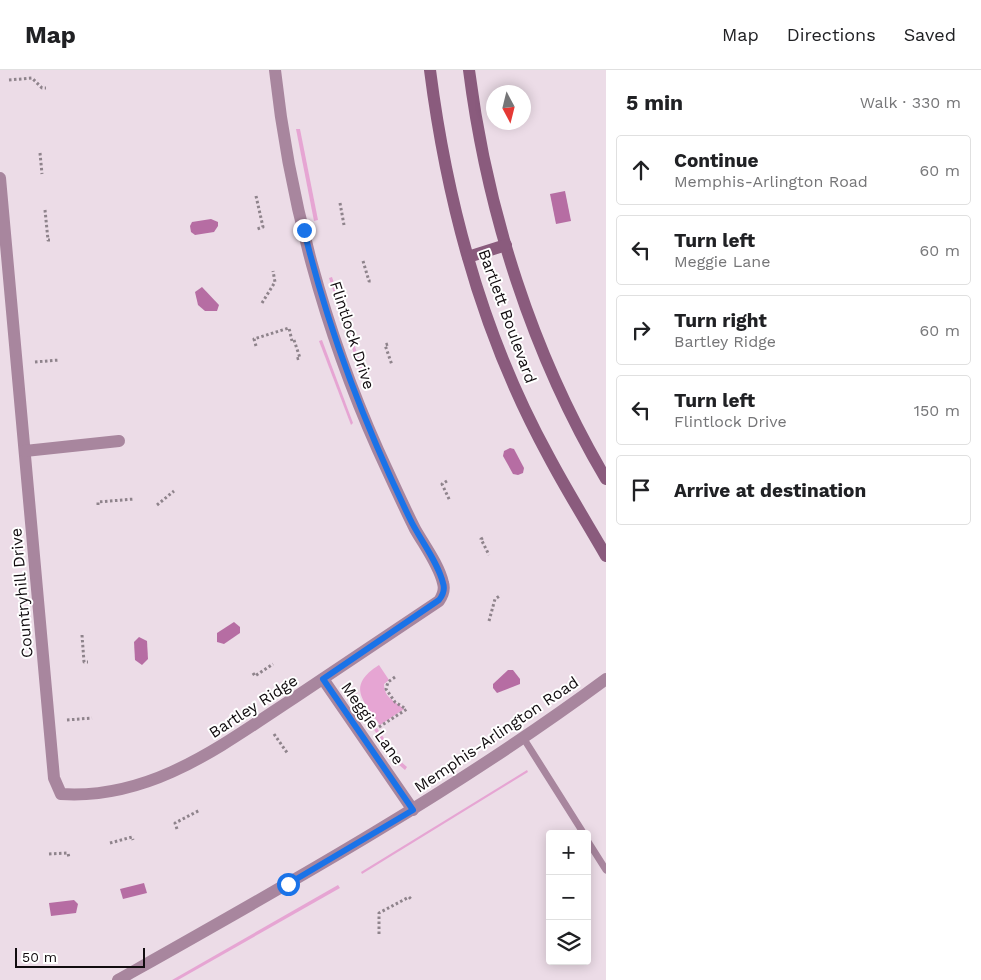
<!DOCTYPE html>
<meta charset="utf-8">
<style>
body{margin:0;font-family:"Work Sans",sans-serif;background:#f2f2f2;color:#202124}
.controls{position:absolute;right:15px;bottom:15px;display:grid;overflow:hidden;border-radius:5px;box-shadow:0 2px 12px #0003}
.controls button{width:45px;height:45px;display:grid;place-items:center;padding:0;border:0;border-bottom:1px solid #e0e0e0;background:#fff;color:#202124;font:25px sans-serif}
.compass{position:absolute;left:486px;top:15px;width:45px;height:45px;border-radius:50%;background:#fff;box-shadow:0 2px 12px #0003;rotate:173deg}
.scale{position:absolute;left:15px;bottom:12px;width:130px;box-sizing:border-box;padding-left:5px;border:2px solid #110c0f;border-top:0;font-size:14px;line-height:18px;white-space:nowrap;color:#110c0f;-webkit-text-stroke:4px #fff;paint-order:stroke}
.stop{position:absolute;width:15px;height:15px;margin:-11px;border:4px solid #1a73e8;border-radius:50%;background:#fff}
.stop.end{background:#1a73e8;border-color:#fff;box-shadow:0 1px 5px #0008}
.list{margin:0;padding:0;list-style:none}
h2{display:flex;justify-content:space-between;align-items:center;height:65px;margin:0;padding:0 20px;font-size:21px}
h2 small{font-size:16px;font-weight:400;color:#757577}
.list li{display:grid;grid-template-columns:32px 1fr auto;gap:15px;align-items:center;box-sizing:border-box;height:70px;margin:0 10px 10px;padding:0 10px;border:1px solid #e0e0e0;border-radius:5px}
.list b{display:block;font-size:19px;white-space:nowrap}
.list p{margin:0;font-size:16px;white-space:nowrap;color:#757577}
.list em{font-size:16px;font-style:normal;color:#757577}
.icon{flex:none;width:28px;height:28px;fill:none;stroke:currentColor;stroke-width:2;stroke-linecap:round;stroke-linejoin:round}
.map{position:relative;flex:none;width:606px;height:910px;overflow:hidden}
header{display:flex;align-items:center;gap:30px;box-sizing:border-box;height:70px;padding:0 25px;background:#fff;border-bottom:1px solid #e0e0e0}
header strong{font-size:24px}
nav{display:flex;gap:28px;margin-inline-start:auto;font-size:18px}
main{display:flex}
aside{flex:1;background:#fff}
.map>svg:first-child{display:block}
.green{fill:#e6a5d3}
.water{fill:#b66da3}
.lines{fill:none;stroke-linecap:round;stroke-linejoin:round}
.path{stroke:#8e838b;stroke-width:3;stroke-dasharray:2.5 2.5;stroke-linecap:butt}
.service{stroke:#a8869e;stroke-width:7}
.minor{stroke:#a8869e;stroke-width:12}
.tertiary{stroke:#a8869e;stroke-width:12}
.secondary{stroke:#8a5b7d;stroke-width:12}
.route{stroke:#1a73e8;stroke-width:6}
.labels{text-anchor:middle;stroke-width:4;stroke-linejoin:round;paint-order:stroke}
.street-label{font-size:16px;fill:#110c0f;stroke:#fff}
</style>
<header>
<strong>Map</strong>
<nav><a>Map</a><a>Directions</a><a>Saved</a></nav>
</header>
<main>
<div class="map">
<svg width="606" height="910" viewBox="0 0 606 910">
<rect width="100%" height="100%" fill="#ecdce7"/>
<g class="green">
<path d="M 296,59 L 300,59 L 318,150 L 314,151 Z"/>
<path d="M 332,207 L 362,298 L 359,299 L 329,208 Z"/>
<path d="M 322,270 L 353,353 L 351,355 L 319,271 Z"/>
<path d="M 379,595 L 389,610 L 384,614 C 384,628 395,631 404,639 L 380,655 C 363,630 346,616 379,595 Z"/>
<path d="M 355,619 L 361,635 L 399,690 L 407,697 L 405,700 L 398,694 L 356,634 L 351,620 Z"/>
<path d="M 527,700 L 528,702 L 362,804 L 361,802 Z"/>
<path d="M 338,815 L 340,818 L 178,910 L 172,910 Z"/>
</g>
<g class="water">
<path d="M 565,121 L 571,151 L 556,154 L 550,124 Z"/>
<path d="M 211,149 L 218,152 L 218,156 L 214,162 L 195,165 L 191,162 L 190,156 L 192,152 Z"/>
<path d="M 202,217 L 219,235 L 217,241 L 205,241 L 198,235 L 195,222 Z"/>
<path d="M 510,378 L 514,379 L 524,398 L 523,403 L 518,405 L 513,404 L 503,386 L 504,381 Z"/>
<path d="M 234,552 L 240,557 L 240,563 L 224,574 L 217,572 L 217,563 Z"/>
<path d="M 139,567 L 147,571 L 148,589 L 142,595 L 135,590 L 134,572 Z"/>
<path d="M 508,600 L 513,600 L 520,609 L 520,614 L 497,623 L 493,618 L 493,614 Z"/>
<path d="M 144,813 L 147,823 L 123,829 L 120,819 Z"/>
<path d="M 74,830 L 78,834 L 76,843 L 51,846 L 49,833 Z"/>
</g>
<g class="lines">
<g class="path">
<path d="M 9,10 L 32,8 L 42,18 L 46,18"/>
<path d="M 40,83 L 42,104"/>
<path d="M 256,126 L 263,157 L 257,159"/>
<path d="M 340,133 L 344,155"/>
<path d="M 45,140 L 48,170 L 50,170"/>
<path d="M 363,191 L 369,211 L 373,211"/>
<path d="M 262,233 L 275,212 L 273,201"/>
<path d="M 294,270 L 300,288 L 296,289"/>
<path d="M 388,274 L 385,275 L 392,295"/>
<path d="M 256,276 L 254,269 L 289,258 L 292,271"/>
<path d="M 35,292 L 59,290"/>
<path d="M 447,411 L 442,414 L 450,431"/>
<path d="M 98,435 L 98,432 L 134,429"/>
<path d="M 157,435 L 174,421"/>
<path d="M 483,468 L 481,469 L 489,485"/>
<path d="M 489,551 L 495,529 L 501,525"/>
<path d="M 82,565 L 84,592 L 88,592"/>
<path d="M 253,603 L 255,606 L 273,594"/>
<path d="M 395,607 L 388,612 L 386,619 L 395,632 L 406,639"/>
<path d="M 67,650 L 92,648"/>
<path d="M 379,657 L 407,639"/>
<path d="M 274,664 L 288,684"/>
<path d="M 177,759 L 175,753 L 200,740"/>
<path d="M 110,773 L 132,767 L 133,770"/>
<path d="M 49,784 L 68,783 L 69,788"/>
<path d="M 379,864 L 379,843 L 409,827 L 412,830"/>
</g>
<g class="service">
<path d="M 524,669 L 584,764"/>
<path d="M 587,770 L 606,800"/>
</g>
<g class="minor">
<path d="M 0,108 L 54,708 L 61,724 C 152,730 222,675 294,628 C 343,595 391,563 439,531 C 443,525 445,519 443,513 C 439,495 424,475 415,459 C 402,433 390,406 378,380 C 325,261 289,130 275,0"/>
<path d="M 25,381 L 119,371"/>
<path d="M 323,609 L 413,740"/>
</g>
<path class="tertiary" d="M 118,910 C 285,816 452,723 606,609"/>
<g class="secondary">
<path d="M 430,0 C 447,133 484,269 549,387 C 567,421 587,453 606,486"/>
<path d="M 469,0 C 487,142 533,286 606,409"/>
<path d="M 468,187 L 506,175"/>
</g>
</g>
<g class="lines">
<path class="route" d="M 288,814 L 413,740 L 323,609 L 439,530 C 443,525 445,519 443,513 C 438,492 419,468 410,449 C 365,356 328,260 304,160"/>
</g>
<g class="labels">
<g class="street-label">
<text transform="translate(508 246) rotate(70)" y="6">Bartlett Boulevard</text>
<text transform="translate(353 265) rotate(72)" y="6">Flintlock Drive</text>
<text transform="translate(21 523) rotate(-95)" y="6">Countryhill Drive</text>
<text transform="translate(253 636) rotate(-33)" y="6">Bartley Ridge</text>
<text transform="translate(373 653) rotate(55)" y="6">Meggie Lane</text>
<text transform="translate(496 664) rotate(-34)" y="6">Memphis-Arlington Road</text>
</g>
</g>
</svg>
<div class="controls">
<button>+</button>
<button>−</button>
<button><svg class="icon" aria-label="layers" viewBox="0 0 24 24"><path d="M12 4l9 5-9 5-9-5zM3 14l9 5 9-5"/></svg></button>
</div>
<svg class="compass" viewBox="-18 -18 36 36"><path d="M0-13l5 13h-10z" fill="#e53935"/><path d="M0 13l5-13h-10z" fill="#757577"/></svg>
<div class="scale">50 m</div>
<div class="stop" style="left:288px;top:814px"></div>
<div class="stop end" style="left:304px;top:160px"></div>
</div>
<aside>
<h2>5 min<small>Walk · 330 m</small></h2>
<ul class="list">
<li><svg class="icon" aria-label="ahead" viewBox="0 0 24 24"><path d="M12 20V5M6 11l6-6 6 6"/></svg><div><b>Continue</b><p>Memphis-Arlington Road</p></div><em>60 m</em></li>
<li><svg class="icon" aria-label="left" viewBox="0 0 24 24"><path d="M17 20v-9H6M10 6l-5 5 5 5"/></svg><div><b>Turn left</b><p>Meggie Lane</p></div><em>60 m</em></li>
<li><svg class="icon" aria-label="right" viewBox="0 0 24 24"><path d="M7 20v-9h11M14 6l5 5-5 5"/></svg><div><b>Turn right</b><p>Bartley Ridge</p></div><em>60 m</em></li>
<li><svg class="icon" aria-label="left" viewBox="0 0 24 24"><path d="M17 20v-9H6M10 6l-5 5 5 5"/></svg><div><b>Turn left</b><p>Flintlock Drive</p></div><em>150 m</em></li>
<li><svg class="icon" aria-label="arrive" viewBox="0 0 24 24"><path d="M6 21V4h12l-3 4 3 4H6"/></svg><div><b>Arrive at destination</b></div></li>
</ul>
</aside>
</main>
